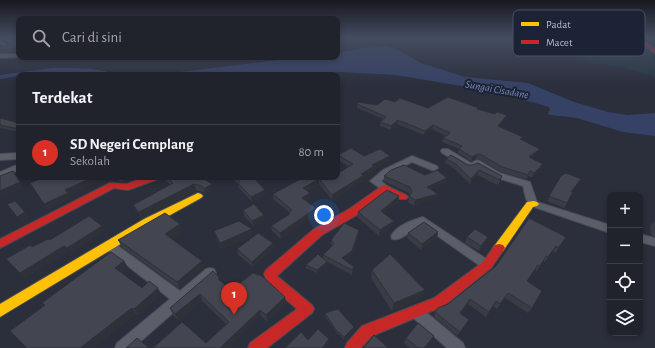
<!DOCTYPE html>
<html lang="id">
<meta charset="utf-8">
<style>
body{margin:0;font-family:"Alegreya Sans",sans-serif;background:#282a34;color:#f1f3f6}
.controls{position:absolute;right:12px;bottom:12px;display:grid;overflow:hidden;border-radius:8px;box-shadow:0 2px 6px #0003}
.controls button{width:36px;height:36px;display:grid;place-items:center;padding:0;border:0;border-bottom:1px solid #3d3f48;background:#20222c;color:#f1f3f6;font:20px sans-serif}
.you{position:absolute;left:324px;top:215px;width:14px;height:14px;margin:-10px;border:3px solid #fff;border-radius:50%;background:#1a73e8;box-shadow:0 0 0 6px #1a73e833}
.badge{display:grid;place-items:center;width:26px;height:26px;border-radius:50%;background:#d93025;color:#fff;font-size:13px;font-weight:700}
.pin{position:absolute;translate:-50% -33px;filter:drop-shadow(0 1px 2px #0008)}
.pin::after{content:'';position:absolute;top:21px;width:14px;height:12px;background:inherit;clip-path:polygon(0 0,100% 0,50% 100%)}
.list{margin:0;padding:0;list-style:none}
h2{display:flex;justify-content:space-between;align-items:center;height:52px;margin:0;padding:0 16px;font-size:17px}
h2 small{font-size:13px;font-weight:400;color:#a2a4a9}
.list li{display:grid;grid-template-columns:26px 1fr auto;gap:12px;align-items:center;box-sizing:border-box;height:56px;padding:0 16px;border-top:1px solid #3d3f48}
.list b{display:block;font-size:15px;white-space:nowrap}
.list p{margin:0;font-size:13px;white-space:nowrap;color:#a2a4a9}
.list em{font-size:13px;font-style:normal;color:#a2a4a9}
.icon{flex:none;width:22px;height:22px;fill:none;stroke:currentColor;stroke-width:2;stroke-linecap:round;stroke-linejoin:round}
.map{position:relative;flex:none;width:655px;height:348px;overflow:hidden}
.search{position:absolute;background:#20222c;box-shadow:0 2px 6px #0003;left:16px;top:16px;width:324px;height:44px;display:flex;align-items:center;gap:10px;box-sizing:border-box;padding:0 14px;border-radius:8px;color:#a2a4a9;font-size:15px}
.panel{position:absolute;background:#20222c;box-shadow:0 2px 6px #0003;left:16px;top:72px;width:324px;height:108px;border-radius:8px}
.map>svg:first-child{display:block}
.green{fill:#273842}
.water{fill:#364166}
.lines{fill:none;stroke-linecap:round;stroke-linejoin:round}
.street-casing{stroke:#474a54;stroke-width:2}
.slow-casing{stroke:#474a54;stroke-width:2}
.jam-casing{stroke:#474a54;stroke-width:2}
.street{fill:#5b5e68;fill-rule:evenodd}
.slow{fill:#ffc107;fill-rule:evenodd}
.jam{fill:#c62828;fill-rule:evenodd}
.wall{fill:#3a3c45}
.shaded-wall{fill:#2f3138}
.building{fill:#434650;stroke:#2f3138}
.labels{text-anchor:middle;stroke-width:4;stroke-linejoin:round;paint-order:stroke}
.far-water-label{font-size:11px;font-style:italic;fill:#7b89b4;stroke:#1d2336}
.key{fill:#1d2336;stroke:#4b5063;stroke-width:1}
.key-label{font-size:11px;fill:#b5bacc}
</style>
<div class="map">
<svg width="655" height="348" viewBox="0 0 655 348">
<rect width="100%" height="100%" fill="#2b2e3b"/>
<path class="green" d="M 521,38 L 640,38 L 655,49 L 655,54 L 653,57 L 655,59 L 655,77 L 621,67 L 594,63 L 572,57 L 538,50 Z"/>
<g class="water">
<path d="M 386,46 L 396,49 L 421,63 L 465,77 L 528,83 L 574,102 L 608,112 L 628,115 L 655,113 L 655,136 L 623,132 L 577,118 L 551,115 L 548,114 L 550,109 L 549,107 L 497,92 L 396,75 L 341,72 L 252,75 L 155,75 L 304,57 L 337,57 L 337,53 L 364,48 Z"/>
<path d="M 52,68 C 74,68 97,67 118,75 L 42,74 L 19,75 L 19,76 L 0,79 L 0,75 Z"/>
</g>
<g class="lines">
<g class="street-casing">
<g id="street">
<path d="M 0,40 L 9,46 L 9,48 L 5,48 L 0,44 Z"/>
<path d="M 0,54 L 19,54 L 19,57 L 21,57 L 0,58 Z"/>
<path d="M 47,57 L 59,57 L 56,59 Z"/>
<path d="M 442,149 L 448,149 L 471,163 L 477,160 L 480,161 L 500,173 L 530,182 L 537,202 L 610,225 L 610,233 L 531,206 L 526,199 L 523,186 L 494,177 L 476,166 L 470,169 L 467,168 L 442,153 L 441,151 Z"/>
<path d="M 19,153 L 19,159 L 0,160 L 0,154 Z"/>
<path d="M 412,156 L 437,166 L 438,168 L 434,171 L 412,162 L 389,174 L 381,181 L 390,188 L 385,191 L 382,190 L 370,181 L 383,170 Z"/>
<path d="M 19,164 L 19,170 L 0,178 L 0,172 Z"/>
<path d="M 423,217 L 491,262 L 493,265 L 491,268 L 487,270 L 483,268 L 422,225 C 412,228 402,242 392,239 L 391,236 C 397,225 412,220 423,217 Z"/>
<path d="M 640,234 L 655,238 L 655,246 L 640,242 Z"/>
<path d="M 110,242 L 114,243 L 180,291 L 206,269 L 210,268 L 214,269 L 216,273 L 214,277 L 133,348 L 115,348 L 117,343 L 170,299 L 106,249 L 104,246 L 106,243 Z"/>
<path d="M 416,306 L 421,308 L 463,343 L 465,348 L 447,348 L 411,316 L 409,312 L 411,308 Z"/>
</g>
</g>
<g class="slow-casing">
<g id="slow">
<path d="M 198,193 L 201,194 L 203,196 L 201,198 L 152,225 L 0,317 L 0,304 L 144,219 Z"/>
<path d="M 534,201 L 537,202 L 539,204 L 537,206 L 533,207 L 503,251 L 499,252 L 495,251 L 493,248 L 495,245 L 527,202 Z"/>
</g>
</g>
<g class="jam-casing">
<g id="jam">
<path d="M 635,38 L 640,38 L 655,49 L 655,53 Z"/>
<path d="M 146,177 L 160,177 L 158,179 L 128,190 L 114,188 L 0,248 L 0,239 L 110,183 L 127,184 Z"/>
<path d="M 385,185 L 406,195 L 408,197 L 406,199 L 400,199 L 386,192 L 357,215 L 322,235 L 277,276 L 312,305 L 314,309 L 312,313 L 267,348 L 248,348 L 250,343 L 297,309 L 268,284 L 264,274 L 266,270 L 314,229 L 349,209 L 382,186 Z"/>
<path d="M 499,244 L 503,245 L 505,248 L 491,268 L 444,306 L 372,336 L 361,348 L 345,348 L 347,343 L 362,326 L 434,298 L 483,262 L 495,245 Z"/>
</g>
</g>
<use href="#street" class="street"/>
<use href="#slow" class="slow"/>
<use href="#jam" class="jam"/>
</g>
<g class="wall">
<path d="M 5,38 L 19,38 L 19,50 L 14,52 L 0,53 L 0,44 L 3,47 L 9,45 L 9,44 L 6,42 L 4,39 L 6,38 Z"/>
<path d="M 395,102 L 428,108 L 479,108 L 478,109 L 495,114 L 507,115 L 506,119 L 499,127 L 522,140 L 540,149 L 538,153 L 531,158 L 541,168 L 532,177 L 528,176 L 526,179 L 501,172 L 480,160 L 476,159 L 471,161 L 458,153 L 459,149 L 442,142 L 443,138 L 446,136 L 432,129 L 424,135 L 397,124 L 391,130 L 380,126 L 380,122 L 383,119 L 357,108 L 357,104 L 377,105 Z"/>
<path d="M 0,118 L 19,123 L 19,132 L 0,128 Z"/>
<path d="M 338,155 L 364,156 L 390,161 L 376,168 L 376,170 L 364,177 L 363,181 L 332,200 L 319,184 L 307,191 L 310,198 L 306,201 L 316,208 L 316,213 L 281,239 L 272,231 L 271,226 L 289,214 L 289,212 L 273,199 L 273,194 L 304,177 L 337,177 L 349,167 L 338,160 Z"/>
<path d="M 446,159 L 468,165 L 502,176 L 498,185 L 477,175 L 470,184 L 455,169 L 445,163 Z"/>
<path d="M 425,175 L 446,183 L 431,189 L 438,194 L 436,199 L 414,206 L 408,202 L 410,195 L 409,193 L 384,181 L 384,176 Z"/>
<path d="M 561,176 L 581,179 L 572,192 L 567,203 L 564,208 L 547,201 Z"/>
<path d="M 116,177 L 133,177 L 124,181 L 119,181 Z"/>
<path d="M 162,177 L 201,177 L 213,189 L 205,194 L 203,192 L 196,190 L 142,217 L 136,210 L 133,205 L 171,185 Z"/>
<path d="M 231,177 L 268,177 L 258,183 L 265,190 L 266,194 L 252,202 L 239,188 L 238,184 Z"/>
<path d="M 399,196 L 398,202 L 384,213 L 393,226 L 379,236 L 357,217 L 358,212 Z"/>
<path d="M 243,210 L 264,215 L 264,220 L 254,226 L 244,216 Z"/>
<path d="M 655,221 L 655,237 L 651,235 L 650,226 Z"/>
<path d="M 359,230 L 359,235 L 352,256 L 346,260 L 354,267 L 354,272 L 352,275 L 327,262 L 327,264 L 317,273 L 306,268 L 306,265 L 323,258 L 323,255 L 332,246 L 331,245 L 331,240 Z"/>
<path d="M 182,231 L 171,239 L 205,268 L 180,289 L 122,247 L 118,240 Z"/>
<path d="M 214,231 L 253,235 L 222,249 L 216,237 Z"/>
<path d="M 438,232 L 437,237 L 421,250 L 407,238 L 408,233 Z"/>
<path d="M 467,237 L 486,242 L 479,251 L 465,243 Z"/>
<path d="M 566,237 L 555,253 L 552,251 L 545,262 L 543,261 L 537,271 L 535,270 L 527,281 L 532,308 L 528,313 L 505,298 L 497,309 L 493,306 L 486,317 L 468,304 L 461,314 L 466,325 L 457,336 L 434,317 L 435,312 Z"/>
<path d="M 273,243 L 274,249 L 253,267 L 238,255 L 237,249 Z"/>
<path d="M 124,261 L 128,268 L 121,273 L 142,288 L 161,294 L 138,315 L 136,314 L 92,348 L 27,348 Z"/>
<path d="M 372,270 L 425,290 L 422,298 L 392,311 L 371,278 Z"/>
<path d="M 222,282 L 231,290 L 286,304 L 267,322 L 261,316 L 206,343 L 226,324 L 202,301 L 179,320 L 173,315 L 170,308 Z"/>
<path d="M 325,313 L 354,327 L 354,330 L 344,340 L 339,334 L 338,335 L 325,316 Z"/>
<path d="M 406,338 L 432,341 L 426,348 L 410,348 L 404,343 Z"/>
</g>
<g class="shaded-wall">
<path d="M 19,46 L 19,50 L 14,52 L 13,49 Z"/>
<path d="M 83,57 L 88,57 L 82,60 L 81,58 Z"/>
<path d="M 507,115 L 506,119 L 497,131 L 498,126 Z"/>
<path d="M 398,120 L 397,124 L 391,130 L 391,126 Z"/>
<path d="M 433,125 L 432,129 L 424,135 L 425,131 Z"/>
<path d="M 540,149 L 538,153 L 527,162 L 529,157 Z"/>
<path d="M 478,154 L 476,159 L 471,161 L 472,157 Z"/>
<path d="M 390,156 L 390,161 L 376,168 L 376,170 L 364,177 L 363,181 L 332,200 L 332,195 L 372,165 Z"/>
<path d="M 543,164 L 541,168 L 532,177 L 534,173 Z"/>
<path d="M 479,170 L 477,175 L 470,184 L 471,179 Z"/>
<path d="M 13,171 L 24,188 L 2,197 L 0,194 L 0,191 Z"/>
<path d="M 94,177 L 102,177 L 104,179 L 69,195 L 71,198 L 48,210 L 44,204 L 65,190 Z"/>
<path d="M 103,177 L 114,177 L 105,181 Z"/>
<path d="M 121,177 L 133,177 L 124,181 Z"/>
<path d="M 259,177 L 268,177 L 256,184 L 255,179 Z"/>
<path d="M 447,178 L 446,183 L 425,192 L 427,187 Z"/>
<path d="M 319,179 L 319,184 L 303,193 L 303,188 Z"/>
<path d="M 581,179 L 578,184 L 568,197 L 571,192 Z"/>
<path d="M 194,184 L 196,190 L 142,217 L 139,212 Z"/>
<path d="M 212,184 L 213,189 L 205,194 L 204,189 Z"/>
<path d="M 265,190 L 266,194 L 252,202 L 251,197 Z"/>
<path d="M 310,193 L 310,198 L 302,203 L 302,198 Z"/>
<path d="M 438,194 L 436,199 L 414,206 L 415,200 Z"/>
<path d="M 399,196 L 398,202 L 380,216 L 381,211 Z"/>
<path d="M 316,208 L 316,213 L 281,239 L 280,233 Z"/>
<path d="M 25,212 L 30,218 L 21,222 L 17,217 Z"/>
<path d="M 264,215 L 264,220 L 254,226 L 252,221 Z"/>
<path d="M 394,221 L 393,226 L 379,236 L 380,230 Z"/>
<path d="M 180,224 L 182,231 L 168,241 L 165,234 Z"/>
<path d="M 102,226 L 105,231 L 71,254 L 67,248 Z"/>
<path d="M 252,229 L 253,235 L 222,249 L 220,243 Z"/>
<path d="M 359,230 L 359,235 L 352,256 L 342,263 L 342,258 Z"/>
<path d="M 438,232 L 437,237 L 421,250 L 422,244 Z"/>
<path d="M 488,237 L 486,242 L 479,251 L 481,246 Z"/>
<path d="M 273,243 L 274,249 L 253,267 L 252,262 Z"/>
<path d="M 64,246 L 69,252 L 25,279 L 20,273 Z"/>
<path d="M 124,261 L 128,268 L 119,274 L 115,268 Z"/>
<path d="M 202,261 L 205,268 L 180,289 L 177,282 Z"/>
<path d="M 327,262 L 327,264 L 317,273 L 317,270 Z"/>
<path d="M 354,267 L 354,272 L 352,275 L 352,270 Z"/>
<path d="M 158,288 L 161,294 L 138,315 L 134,309 Z"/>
<path d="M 425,290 L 422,298 L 392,311 L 394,303 Z"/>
<path d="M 200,294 L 202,301 L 179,320 L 175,314 Z"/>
<path d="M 285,297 L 286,304 L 267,322 L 266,315 Z"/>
<path d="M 470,299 L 468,304 L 458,318 L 460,313 Z"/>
<path d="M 132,308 L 136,314 L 92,348 L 80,348 Z"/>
<path d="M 260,310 L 261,316 L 229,348 L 220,348 Z"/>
<path d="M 354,327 L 354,330 L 344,340 L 344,337 Z"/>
<path d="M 434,336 L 432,341 L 426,348 L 424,348 Z"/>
<path d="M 329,339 L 329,344 L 326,348 L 322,348 Z"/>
</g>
<g class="building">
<path d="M 7,38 L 19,38 L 19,46 L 13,49 L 0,50 L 0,44 L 3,47 L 9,45 L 8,42 L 4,39 Z"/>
<path d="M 448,97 L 479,108 L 477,109 L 495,114 L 497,112 L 507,115 L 498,126 L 523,137 L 520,139 L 540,149 L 529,157 L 543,164 L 534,173 L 530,171 L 528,175 L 502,167 L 482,155 L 478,154 L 472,157 L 459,149 L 462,146 L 443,138 L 450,133 L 433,125 L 425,131 L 398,120 L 391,126 L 380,122 L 386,117 L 357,104 L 358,102 L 377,105 L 385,99 L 395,102 L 400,98 L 428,108 Z"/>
<path d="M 0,118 L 19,123 L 19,129 L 0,125 Z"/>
<path d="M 351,148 L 364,156 L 380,149 L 390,156 L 372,165 L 376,165 L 361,174 L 364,175 L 332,195 L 319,179 L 303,188 L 310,193 L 302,198 L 316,208 L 280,233 L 271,226 L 290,214 L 289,212 L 292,210 L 273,194 L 304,177 L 337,177 L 337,174 L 353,164 L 338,155 Z"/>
<path d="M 451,155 L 468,165 L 472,165 L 478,163 L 502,176 L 500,180 L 479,170 L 471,179 L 456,164 L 446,159 Z"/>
<path d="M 404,165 L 425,175 L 437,170 L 447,178 L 427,187 L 438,194 L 415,200 L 409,196 L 412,192 L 410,187 L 384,176 L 391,170 Z"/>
<path d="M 13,171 L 20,182 L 0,191 L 0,176 Z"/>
<path d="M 566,173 L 581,179 L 571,192 L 573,192 L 567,203 L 549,196 L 561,176 Z"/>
<path d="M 45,177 L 94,177 L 65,190 L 68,193 L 44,204 L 30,183 Z"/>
<path d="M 166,177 L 201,177 L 212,184 L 204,189 L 202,186 L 194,184 L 139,212 L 133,205 L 173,183 Z"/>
<path d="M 235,177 L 259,177 L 255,179 L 265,190 L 251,197 L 238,183 L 240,182 Z"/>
<path d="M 387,190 L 399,196 L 381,211 L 394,221 L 380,230 L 358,212 Z"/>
<path d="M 15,201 L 25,212 L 17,217 L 7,204 Z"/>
<path d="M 254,204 L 264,215 L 252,221 L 243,210 Z"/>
<path d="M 165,213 L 180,224 L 165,234 L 202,261 L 177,282 L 118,240 Z"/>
<path d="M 89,216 L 102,226 L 67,248 L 64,246 L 20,273 L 6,259 L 30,245 L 32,247 L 48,239 L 50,240 Z"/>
<path d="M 529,218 L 566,237 L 558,248 L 556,246 L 548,257 L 546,256 L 540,266 L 538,265 L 527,281 L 542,291 L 532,308 L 508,293 L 500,304 L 496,301 L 489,312 L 470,299 L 460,313 L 469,320 L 460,332 L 435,312 L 438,308 L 448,304 L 496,266 Z"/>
<path d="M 239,221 L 252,229 L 220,243 L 214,231 Z"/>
<path d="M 424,222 L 438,232 L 422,244 L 408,233 Z"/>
<path d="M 344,223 L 359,230 L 352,251 L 342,258 L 354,267 L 352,270 L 323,255 L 334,244 L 331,240 Z"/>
<path d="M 475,229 L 488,237 L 481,246 L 467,237 Z"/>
<path d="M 258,233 L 273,243 L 252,262 L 237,249 Z"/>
<path d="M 111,252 L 124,261 L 115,268 L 142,288 L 149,281 L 158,288 L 134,309 L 132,308 L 80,348 L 27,348 L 10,331 L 45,305 L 42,303 Z"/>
<path d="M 318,254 L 327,262 L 317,270 L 306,265 Z"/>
<path d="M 390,254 L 425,290 L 394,303 L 372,270 Z"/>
<path d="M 213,271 L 220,278 L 218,279 L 231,290 L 253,273 L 262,276 L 285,297 L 266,315 L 260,310 L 220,348 L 153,348 L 182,322 L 206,343 L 229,322 L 200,294 L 175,314 L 170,308 Z"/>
<path d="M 338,309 L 354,327 L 344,337 L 339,332 L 338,333 L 325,313 Z"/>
<path d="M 418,323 L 434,336 L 424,348 L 418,348 L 406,338 Z"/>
<path d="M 318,329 L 329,339 L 322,348 L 285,348 L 301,332 L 308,340 Z"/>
<path d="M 374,335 L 388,348 L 362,348 L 366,345 Z"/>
<path d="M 137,338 L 148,347 L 147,348 L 126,348 Z"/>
</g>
<linearGradient id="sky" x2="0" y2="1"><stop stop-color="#181920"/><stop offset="0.44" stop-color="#444c60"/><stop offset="1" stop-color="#444c60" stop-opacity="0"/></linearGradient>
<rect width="655" height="86" fill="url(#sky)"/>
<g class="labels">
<g class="far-water-label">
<text transform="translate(497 89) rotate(10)" y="4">Sungai Cisadane</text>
</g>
</g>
<rect x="513" y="10" width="132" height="46" rx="6" class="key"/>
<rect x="521" y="22" width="18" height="4" fill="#ffc107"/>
<rect x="521" y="40" width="18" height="4" fill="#c62828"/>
<g class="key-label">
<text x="546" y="28">Padat</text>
<text x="546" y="46">Macet</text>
</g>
</svg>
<div class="controls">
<button>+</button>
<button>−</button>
<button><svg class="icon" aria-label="locate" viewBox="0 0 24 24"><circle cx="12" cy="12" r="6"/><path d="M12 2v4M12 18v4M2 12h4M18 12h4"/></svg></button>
<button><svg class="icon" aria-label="layers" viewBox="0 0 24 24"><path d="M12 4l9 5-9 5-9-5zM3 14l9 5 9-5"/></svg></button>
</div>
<div class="you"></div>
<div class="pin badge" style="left:234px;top:315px">1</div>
<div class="search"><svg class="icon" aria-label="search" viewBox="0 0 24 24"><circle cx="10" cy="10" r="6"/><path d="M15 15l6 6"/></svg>Cari di sini</div>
<section class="panel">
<h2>Terdekat<small></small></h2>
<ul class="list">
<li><span class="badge">1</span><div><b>SD Negeri Cemplang</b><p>Sekolah</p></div><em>80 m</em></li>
</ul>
</section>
</div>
